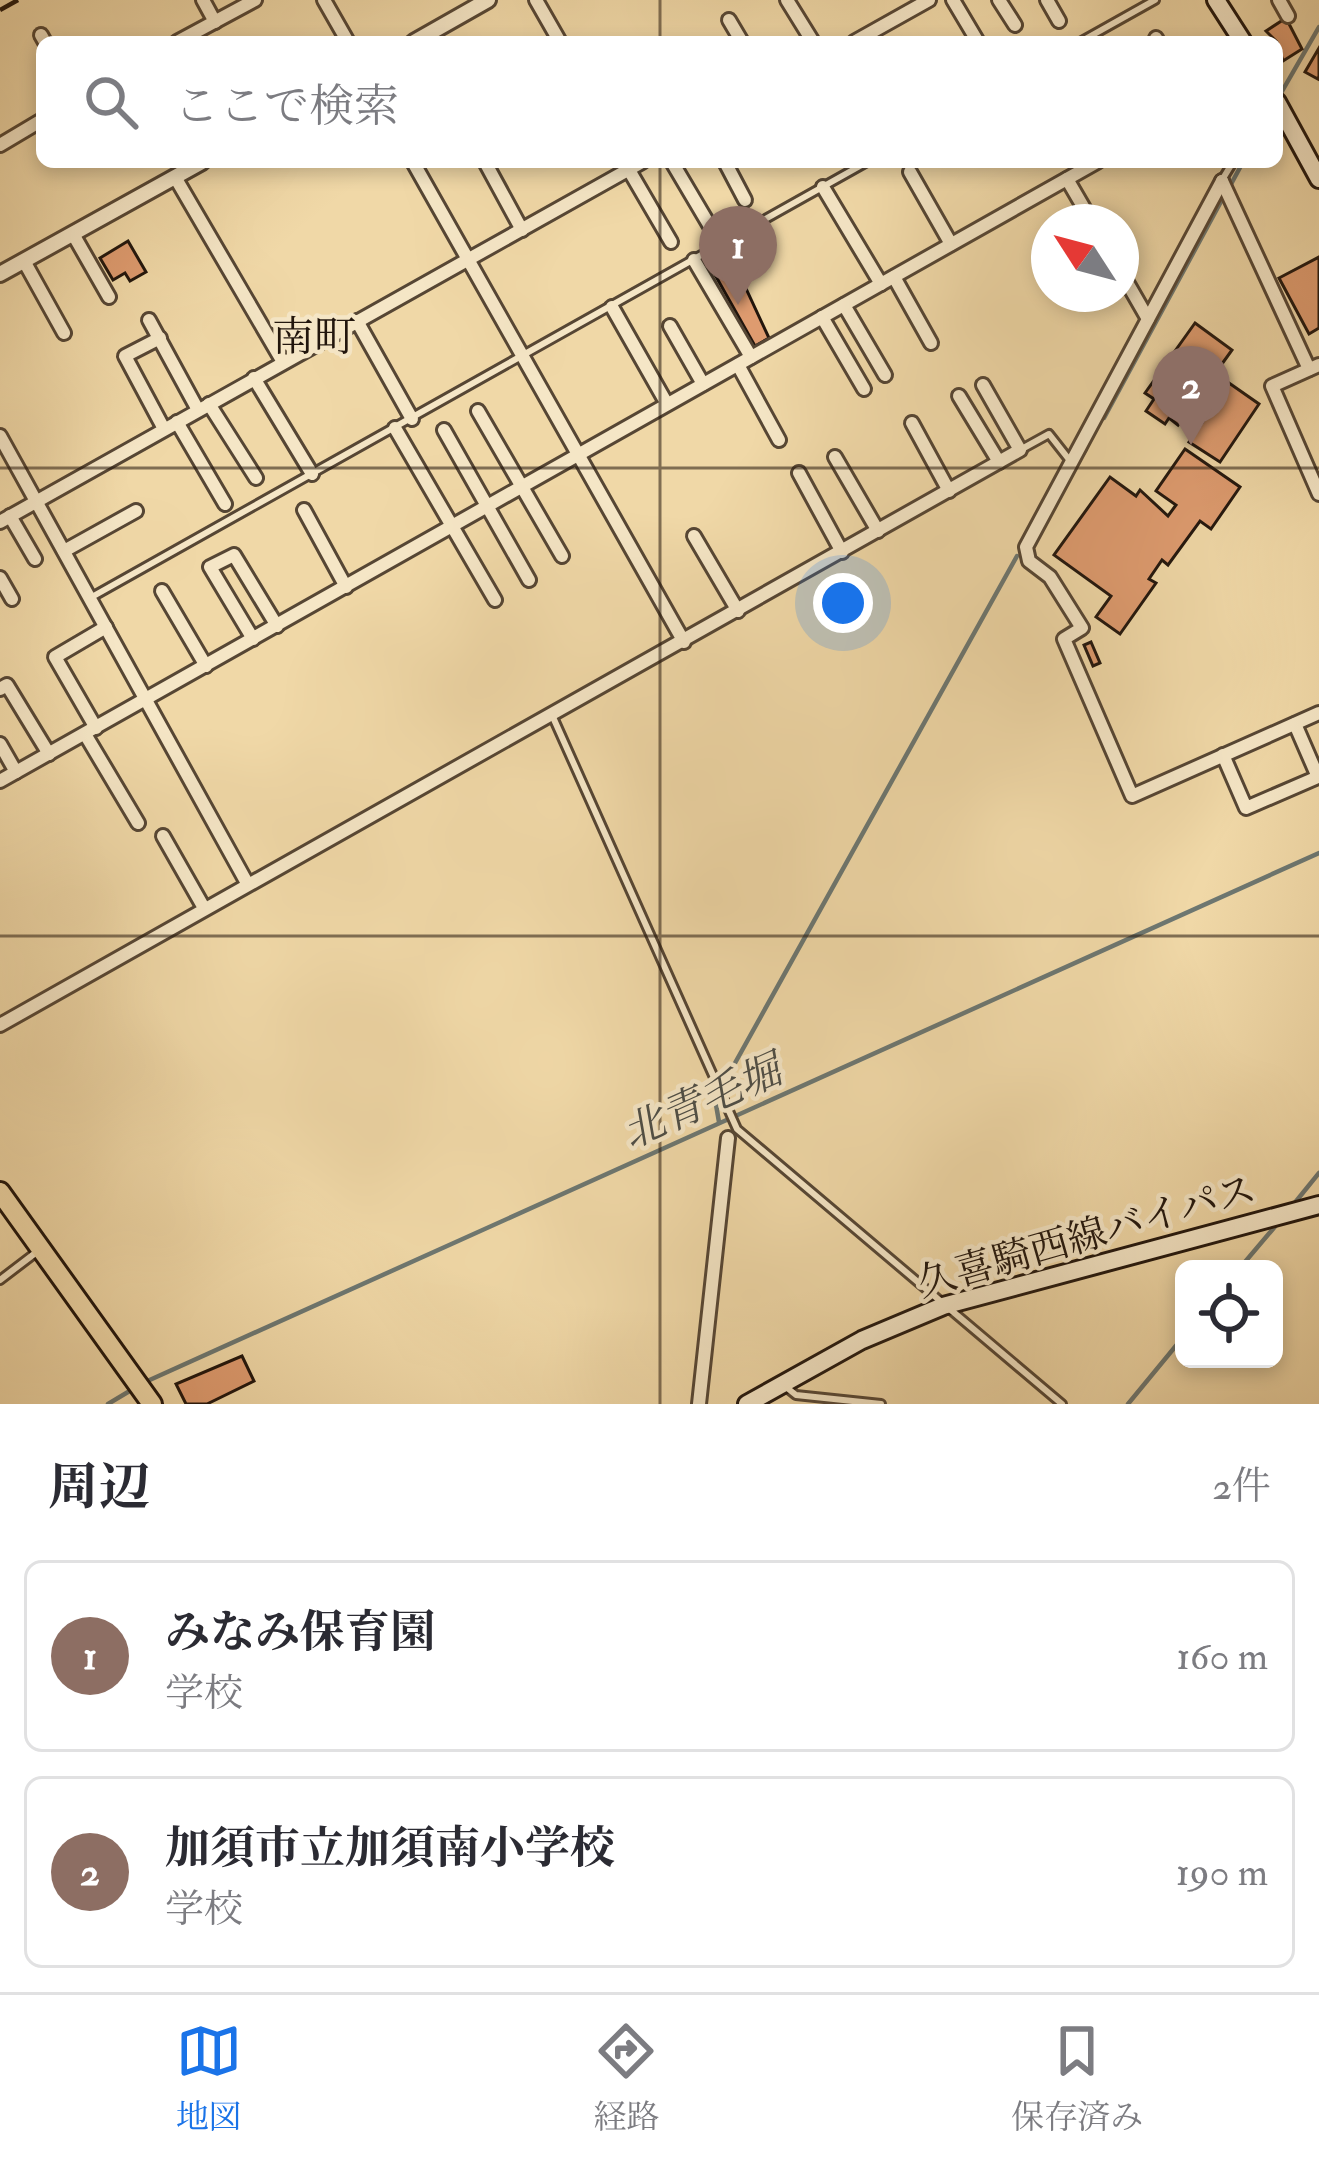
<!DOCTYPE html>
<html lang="ja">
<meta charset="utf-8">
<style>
body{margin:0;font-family:"IM FELL Double Pica","Noto Serif JP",serif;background:#f2f2f3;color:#2b2b33}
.controls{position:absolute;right:36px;bottom:36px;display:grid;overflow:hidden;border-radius:18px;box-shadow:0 6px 18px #0003}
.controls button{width:108px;height:108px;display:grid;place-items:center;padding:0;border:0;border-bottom:3px solid #e1e1e2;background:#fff;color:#2b2b33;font:60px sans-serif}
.compass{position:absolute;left:1031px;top:204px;width:108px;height:108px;border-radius:50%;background:#fff;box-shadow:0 6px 18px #0003;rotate:306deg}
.you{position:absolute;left:843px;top:603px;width:42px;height:42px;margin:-30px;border:9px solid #fff;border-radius:50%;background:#1a73e8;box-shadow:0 0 0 18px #1a73e833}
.badge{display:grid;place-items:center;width:78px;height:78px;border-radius:50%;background:#1a73e8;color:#fff;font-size:39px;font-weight:700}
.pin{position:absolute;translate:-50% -99px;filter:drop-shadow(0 3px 6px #0008)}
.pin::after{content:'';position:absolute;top:63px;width:42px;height:36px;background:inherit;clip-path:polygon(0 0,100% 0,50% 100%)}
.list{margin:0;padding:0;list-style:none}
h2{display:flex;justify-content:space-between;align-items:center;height:156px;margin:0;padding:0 48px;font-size:51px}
h2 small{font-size:39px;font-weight:400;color:#7c7c81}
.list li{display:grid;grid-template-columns:78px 1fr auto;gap:36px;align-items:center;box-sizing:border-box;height:192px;margin:0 24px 24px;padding:0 24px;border:3px solid #e1e1e2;border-radius:18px}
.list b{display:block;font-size:45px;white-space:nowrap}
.list p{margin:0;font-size:39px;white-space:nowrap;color:#7c7c81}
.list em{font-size:39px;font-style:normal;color:#7c7c81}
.icon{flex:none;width:66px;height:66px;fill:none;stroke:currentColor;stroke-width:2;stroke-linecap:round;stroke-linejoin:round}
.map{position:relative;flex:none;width:1319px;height:1404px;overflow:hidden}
.search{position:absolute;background:#fff;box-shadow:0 6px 18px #0003;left:36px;right:36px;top:36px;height:132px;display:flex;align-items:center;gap:30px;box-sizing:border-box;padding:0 42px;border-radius:18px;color:#7c7c81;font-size:45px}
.sheet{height:588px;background:#fff}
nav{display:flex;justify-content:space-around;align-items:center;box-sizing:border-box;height:168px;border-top:3px solid #e1e1e2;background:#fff;font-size:33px;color:#7c7c81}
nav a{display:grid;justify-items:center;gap:6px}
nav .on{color:#1a73e8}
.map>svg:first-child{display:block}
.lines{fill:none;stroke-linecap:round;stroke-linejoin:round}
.stream{stroke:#6d7771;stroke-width:4.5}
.building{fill:#de9b6f;stroke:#22160d;stroke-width:3}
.service-casing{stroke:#564634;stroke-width:12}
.minor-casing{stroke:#564634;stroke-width:18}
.tertiary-casing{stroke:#564634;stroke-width:20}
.secondary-casing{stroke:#22160d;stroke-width:22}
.primary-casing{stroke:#22160d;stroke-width:24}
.service{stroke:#f5e6c6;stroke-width:6}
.minor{stroke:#f5e6c6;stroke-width:12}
.tertiary{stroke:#f5e6c6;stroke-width:14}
.secondary{stroke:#f5e6c6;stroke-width:16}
.primary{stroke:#f0d8a7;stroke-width:18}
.rail{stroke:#22160d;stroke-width:4.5;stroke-dasharray:21 21;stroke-linecap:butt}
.grid{fill:none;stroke:#22160d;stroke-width:3;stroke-opacity:0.55}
.labels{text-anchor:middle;stroke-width:9;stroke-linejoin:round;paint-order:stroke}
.street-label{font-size:39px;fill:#22160d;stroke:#f5e6c6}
.neighbourhood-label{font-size:42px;fill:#22160d;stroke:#f5e6c6}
.water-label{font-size:42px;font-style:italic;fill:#4e4e47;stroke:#f5e6c6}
</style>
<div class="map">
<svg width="1319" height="1404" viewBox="0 0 1319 1404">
<rect width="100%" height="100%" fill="#f0d8a7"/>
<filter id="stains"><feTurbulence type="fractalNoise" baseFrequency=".00167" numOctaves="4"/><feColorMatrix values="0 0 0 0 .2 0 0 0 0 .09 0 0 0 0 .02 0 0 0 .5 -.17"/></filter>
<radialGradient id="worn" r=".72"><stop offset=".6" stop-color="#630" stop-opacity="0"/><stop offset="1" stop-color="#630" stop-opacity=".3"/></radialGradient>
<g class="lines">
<g class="stream">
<path d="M 1277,100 L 1319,27"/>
<path d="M 1230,186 L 1243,162"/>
<path d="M 1104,418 L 1224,196"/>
<path d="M 1076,465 L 1086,449"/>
<path d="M 719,1122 L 715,1099 L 1017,556"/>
<path d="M 1293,1205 L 1319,1173"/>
<path d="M 1239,1269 L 1278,1223"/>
<path d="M 143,1383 L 1319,853"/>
<path d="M 108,1404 L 133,1389"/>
<path d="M 1128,1404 L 1184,1336"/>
</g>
</g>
<g class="building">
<path d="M 1286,18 L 1302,49 L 1283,61 L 1277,42 L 1266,31 Z"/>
<path d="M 1319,48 L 1319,76 L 1318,79 L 1305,72 Z"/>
<path d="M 128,241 L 146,272 L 130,281 L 125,273 L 113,280 L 100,258 Z"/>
<path d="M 729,252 L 769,338 L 755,346 L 709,264 Z"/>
<path d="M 1319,257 L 1319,328 L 1309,334 L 1279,278 Z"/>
<path d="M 1195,323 L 1232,350 L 1178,425 L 1169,418 L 1165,424 L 1146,411 L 1154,399 L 1145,393 Z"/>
<path d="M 1229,383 L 1259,404 L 1220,462 L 1189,442 Z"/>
<path d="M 1185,449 L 1240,487 L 1211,529 L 1200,521 L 1168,565 L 1162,560 L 1149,579 L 1156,583 L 1120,634 L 1096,617 L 1111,596 L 1054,555 L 1110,477 L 1136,496 L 1140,490 L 1168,516 L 1176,505 L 1156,491 Z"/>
<path d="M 1091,642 L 1100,663 L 1093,666 L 1084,645 Z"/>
<path d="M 242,1356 L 254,1381 L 207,1404 L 186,1404 L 176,1384 Z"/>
</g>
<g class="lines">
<g class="service-casing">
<g id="service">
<path d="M 1080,42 L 1155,0"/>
<path d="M 1222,180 L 1233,162"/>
<path d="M 1020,450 L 1049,434 L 1071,462"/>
<path d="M 90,598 L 867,162"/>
<path d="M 552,715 L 737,1129 L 1062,1404"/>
<path d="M 0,1280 L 38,1251"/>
<path d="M 786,1387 L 796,1395 L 881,1404"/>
</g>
</g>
<g class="minor-casing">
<g id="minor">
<path d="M 203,0 L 215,22"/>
<path d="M 324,0 L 348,42"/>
<path d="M 536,0 L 560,42"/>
<path d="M 787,0 L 813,42"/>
<path d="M 953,0 L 978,42"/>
<path d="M 999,0 L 1015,25"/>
<path d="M 1047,0 L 1059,21"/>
<path d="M 1279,0 L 1288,16"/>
<path d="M 729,20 L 742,42"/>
<path d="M 41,35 L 45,42"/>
<path d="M 1156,38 L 1158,42"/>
<path d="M 177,42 L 255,0"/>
<path d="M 854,42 L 929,0"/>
<path d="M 0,145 L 42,120"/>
<path d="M 413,162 L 684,642"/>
<path d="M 485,162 L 522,230"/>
<path d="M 672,162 L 711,228"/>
<path d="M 725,162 L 745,200"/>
<path d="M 629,170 L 671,242"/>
<path d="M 910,172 L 951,244"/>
<path d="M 175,177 L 283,362"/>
<path d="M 1067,179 L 1092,222"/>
<path d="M 1222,181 L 1026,547 L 1029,561 L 1050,577 L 1082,628 L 1064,639 L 1132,796 L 1319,713"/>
<path d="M 1222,181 L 1309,369"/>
<path d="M 823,187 L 881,284"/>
<path d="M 73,234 L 109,297"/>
<path d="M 694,260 L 751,357"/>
<path d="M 24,261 L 64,333"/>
<path d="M 1121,272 L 1148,319"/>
<path d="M 894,277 L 931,343"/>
<path d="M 844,305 L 885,375"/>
<path d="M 612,307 L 667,404"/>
<path d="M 822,317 L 864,389"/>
<path d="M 149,320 L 198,410"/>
<path d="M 357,321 L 412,419"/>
<path d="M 670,326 L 703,384"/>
<path d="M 160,338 L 125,356 L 164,429"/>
<path d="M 738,365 L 779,440"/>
<path d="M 1319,365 L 1272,386 L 1319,494"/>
<path d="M 254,378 L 312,474"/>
<path d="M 959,396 L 999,462"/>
<path d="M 209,404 L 256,478"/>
<path d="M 478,411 L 562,556"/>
<path d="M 177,422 L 225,504"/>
<path d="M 912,423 L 949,491"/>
<path d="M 395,428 L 495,600"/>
<path d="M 444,430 L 529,580"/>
<path d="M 0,436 L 247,883"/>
<path d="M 835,457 L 878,531"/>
<path d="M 799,473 L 842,552"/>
<path d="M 304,510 L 346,587"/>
<path d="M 10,516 L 35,559"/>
<path d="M 0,522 L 642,162"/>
<path d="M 694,536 L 738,611"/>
<path d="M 64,551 L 136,511"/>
<path d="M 0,578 L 12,599"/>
<path d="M 162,591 L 206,666"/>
<path d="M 253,639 L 210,567 L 234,555 L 277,626"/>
<path d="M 0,689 L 7,685 L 49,754"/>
<path d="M 96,728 L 55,657 L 106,627"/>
<path d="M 85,734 L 138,823"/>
<path d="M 0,744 L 16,772"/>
<path d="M 1223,755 L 1246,808 L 1318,777 L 1295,724"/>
<path d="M 0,781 L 1097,162"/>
<path d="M 163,836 L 204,908"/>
<path d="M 0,1025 L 1020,450 L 983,385"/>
<path d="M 699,1404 L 728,1138"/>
</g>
</g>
<g class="tertiary-casing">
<g id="tertiary">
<path d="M 414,42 L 488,0"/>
<path d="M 0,274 L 202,162"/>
</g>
</g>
<g class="secondary-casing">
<g id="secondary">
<path d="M 1216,0 L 1243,42"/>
<path d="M 1277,102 L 1319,179"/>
<path d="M 747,1404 L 862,1340 L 943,1306 L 1319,1205"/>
</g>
</g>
<g class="primary-casing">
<path id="primary" d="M 0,1192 L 152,1404"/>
</g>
<use href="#service" class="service"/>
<use href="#minor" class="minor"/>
<use href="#tertiary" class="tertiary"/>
<use href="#secondary" class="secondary"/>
<use href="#primary" class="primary"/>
<path class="rail" d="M 0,10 L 18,0"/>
</g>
<path class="grid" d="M 660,0 L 660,42M 660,162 L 660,1404M 0,468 L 1319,468M 0,936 L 1319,936"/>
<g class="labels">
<g class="street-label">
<text transform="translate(1086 1235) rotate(-16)" y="14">久喜騎西線バイパス</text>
</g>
<g class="neighbourhood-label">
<text x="314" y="351">南町</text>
</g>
<g class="water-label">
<text transform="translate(701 1101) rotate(-24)" y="15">北青毛堀</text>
</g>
</g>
<rect width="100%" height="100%" filter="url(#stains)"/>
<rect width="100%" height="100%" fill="url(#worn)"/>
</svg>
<div class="controls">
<button><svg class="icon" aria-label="locate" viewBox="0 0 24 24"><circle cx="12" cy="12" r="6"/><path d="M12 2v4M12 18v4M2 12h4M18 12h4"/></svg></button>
</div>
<svg class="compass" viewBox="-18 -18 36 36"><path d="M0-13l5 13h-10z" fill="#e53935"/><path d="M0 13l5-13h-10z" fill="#7c7c81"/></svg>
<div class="you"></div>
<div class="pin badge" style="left:738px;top:305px;background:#8d6e63">1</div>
<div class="pin badge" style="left:1191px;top:445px;background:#8d6e63">2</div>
<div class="search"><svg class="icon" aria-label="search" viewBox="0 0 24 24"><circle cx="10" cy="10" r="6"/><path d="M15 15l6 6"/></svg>ここで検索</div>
</div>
<section class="sheet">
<h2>周辺<small>2件</small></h2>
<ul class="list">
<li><span class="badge" style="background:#8d6e63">1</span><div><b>みなみ保育園</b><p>学校</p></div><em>160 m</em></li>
<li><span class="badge" style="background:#8d6e63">2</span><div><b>加須市立加須南小学校</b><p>学校</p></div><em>190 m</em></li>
</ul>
</section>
<nav>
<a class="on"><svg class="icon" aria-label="map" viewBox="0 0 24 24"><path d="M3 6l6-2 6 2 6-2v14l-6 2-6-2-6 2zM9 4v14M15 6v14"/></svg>地図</a>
<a><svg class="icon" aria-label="directions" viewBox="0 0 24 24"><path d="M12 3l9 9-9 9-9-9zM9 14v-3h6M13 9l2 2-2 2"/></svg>経路</a>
<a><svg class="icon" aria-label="saved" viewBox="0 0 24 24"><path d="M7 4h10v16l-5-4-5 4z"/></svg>保存済み</a>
</nav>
